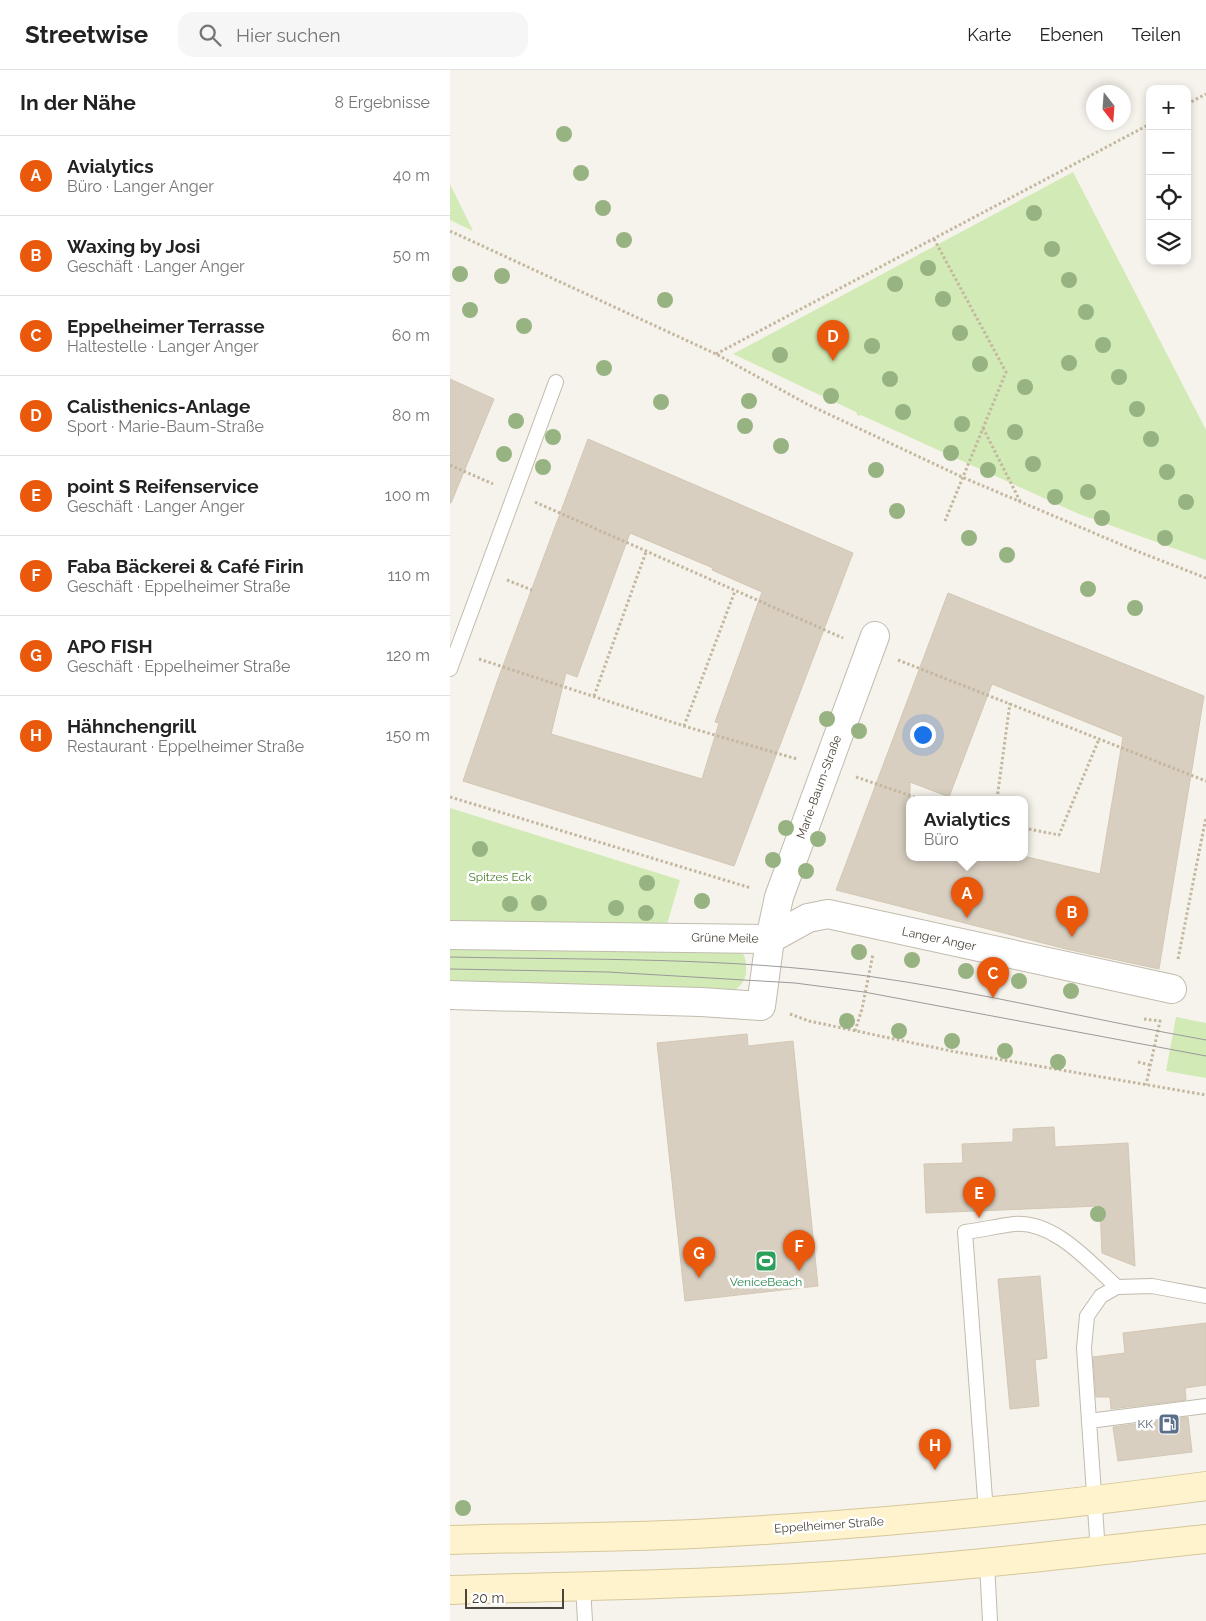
<!DOCTYPE html>
<html lang="de">
<meta charset="utf-8">
<style>
body{margin:0;font-family:Raleway,sans-serif;background:#f6f6f6;color:#222}
.controls{position:absolute;right:15px;top:15px;display:grid;overflow:hidden;border-radius:10px;box-shadow:0 2px 8px #0003}
.controls button{width:45px;height:45px;display:grid;place-items:center;padding:0;border:0;border-bottom:1px solid #e0e0e0;background:#fff;color:#222;font:25px sans-serif}
.compass{position:absolute;left:636px;top:15px;width:45px;height:45px;border-radius:50%;background:#fff;box-shadow:0 2px 8px #0003;rotate:163deg}
.scale{position:absolute;left:15px;bottom:12px;width:99px;box-sizing:border-box;padding-left:5px;border:2px solid #4b4439;border-top:0;font-size:14px;line-height:18px;white-space:nowrap;color:#4b4439;-webkit-text-stroke:4px #fff;paint-order:stroke}
.you{position:absolute;left:472px;top:664px;width:18px;height:18px;margin:-12px;border:4px solid #fff;border-radius:50%;background:#1a73e8;box-shadow:0 0 0 8px #1a73e833}
.badge{display:grid;place-items:center;width:32px;height:32px;border-radius:50%;background:#ea580c;color:#fff;font-size:16px;font-weight:700}
.pin{position:absolute;translate:-50% -41px;filter:drop-shadow(0 1px 2px #0008)}
.pin::after{content:'';position:absolute;top:26px;width:18px;height:15px;background:inherit;clip-path:polygon(0 0,100% 0,50% 100%)}
.popup{position:absolute;left:456px;top:726px;width:122px;height:65px;box-sizing:border-box;display:grid;place-content:center;border-radius:10px;background:#fff;filter:drop-shadow(0 1px 4px #0005);font-size:16px;white-space:nowrap;color:#767676}
.popup b{font-size:19px;color:#222}
.popup::after{content:'';position:absolute;left:50%;top:100%;margin-left:-10px;border:10px solid transparent;border-top-color:#fff}
.list{margin:0;padding:0;list-style:none}
h2{display:flex;justify-content:space-between;align-items:center;height:65px;margin:0;padding:0 20px;font-size:21px}
h2 small{font-size:16px;font-weight:400;color:#767676}
.list li{display:grid;grid-template-columns:32px 1fr auto;gap:15px;align-items:center;box-sizing:border-box;height:80px;padding:0 20px;border-top:1px solid #e0e0e0}
.list b{display:block;font-size:19px;white-space:nowrap}
.list p{margin:0;font-size:16px;white-space:nowrap;color:#767676}
.list em{font-size:16px;font-style:normal;color:#767676}
.icon{flex:none;width:28px;height:28px;fill:none;stroke:currentColor;stroke-width:2;stroke-linecap:round;stroke-linejoin:round}
.map{position:relative;flex:none;width:756px;height:1551px;overflow:hidden}
header{display:flex;align-items:center;gap:30px;box-sizing:border-box;height:70px;padding:0 25px;background:#fff;border-bottom:1px solid #e0e0e0}
header strong{font-size:24px}
nav{display:flex;gap:28px;margin-inline-start:auto;font-size:18px}
.search{width:350px;height:45px;background:#f6f6f6;display:flex;align-items:center;gap:12px;box-sizing:border-box;padding:0 18px;border-radius:15px;color:#767676;font-size:19px}
main{display:flex}
aside{flex:1;background:#fff}
.map>svg:first-child{display:block}
.green{fill:#d2eab5}
.building{fill:#d8cfc1;stroke:#d3c7b4;fill-rule:evenodd}
.lines{fill:none;stroke-linecap:round;stroke-linejoin:round}
.lane-casing{stroke:#c2bbae;stroke-width:16}
.street-casing{stroke:#c2bbae;stroke-width:30}
.secondary-casing{stroke:#d6c79b;stroke-width:30}
.path{stroke:#c4b79f;stroke-width:3;stroke-dasharray:2.5 2.5;stroke-linecap:butt}
.lane{stroke:#fff;stroke-width:14}
.street{stroke:#fff;stroke-width:28}
.secondary{stroke:#fff3cd;stroke-width:28}
.tram{stroke:#9a9a9a;stroke-width:1}
.tree{fill:#97b381}
.labels{text-anchor:middle;stroke-width:5;stroke-linejoin:round;paint-order:stroke}
.street-label{font-size:12px;fill:#4b4439;stroke:#fff}
.park-label{font-size:12px;fill:#4a7f2a;stroke:#fff}
.leisure-label{font-size:12px;fill:#27864d;stroke:#fff}
.service-label{font-size:12px;fill:#4e5e75;stroke:#fff;text-anchor:end}
</style>
<header>
<strong>Streetwise</strong>
<div class="search"><svg class="icon" aria-label="search" viewBox="0 0 24 24"><circle cx="10" cy="10" r="6"/><path d="M15 15l6 6"/></svg>Hier suchen</div>
<nav><a>Karte</a><a>Ebenen</a><a>Teilen</a></nav>
</header>
<main>
<aside>
<h2>In der Nähe<small>8 Ergebnisse</small></h2>
<ul class="list">
<li><span class="badge">A</span><div><b>Avialytics</b><p>Büro · Langer Anger</p></div><em>40 m</em></li>
<li><span class="badge">B</span><div><b>Waxing by Josi</b><p>Geschäft · Langer Anger</p></div><em>50 m</em></li>
<li><span class="badge">C</span><div><b>Eppelheimer Terrasse</b><p>Haltestelle · Langer Anger</p></div><em>60 m</em></li>
<li><span class="badge">D</span><div><b>Calisthenics-Anlage</b><p>Sport · Marie-Baum-Straße</p></div><em>80 m</em></li>
<li><span class="badge">E</span><div><b>point S Reifenservice</b><p>Geschäft · Langer Anger</p></div><em>100 m</em></li>
<li><span class="badge">F</span><div><b>Faba Bäckerei &amp; Café Firin</b><p>Geschäft · Eppelheimer Straße</p></div><em>110 m</em></li>
<li><span class="badge">G</span><div><b>APO FISH</b><p>Geschäft · Eppelheimer Straße</p></div><em>120 m</em></li>
<li><span class="badge">H</span><div><b>Hähnchengrill</b><p>Restaurant · Eppelheimer Straße</p></div><em>150 m</em></li>
</ul>
</aside>
<div class="map">
<svg width="756" height="1551" viewBox="0 0 756 1551">
<rect width="100%" height="100%" fill="#f6f3ec"/>
<g class="green">
<path d="M 623,102 L 756,360 L 756,490 L 629,444 L 411,345 L 408,346 L 406,342 L 283,284 Z"/>
<path d="M 0,114 L 23,161 L 0,150 Z"/>
<path d="M 0,738 L 230,810 L 215,861 L 0,856 Z"/>
<path d="M 0,873 L 283,879 L 294,885 C 298,900 298,911 284,921 L 0,914 Z"/>
<path d="M 726,947 L 756,953 L 756,1008 L 716,1001 Z"/>
</g>
<g class="building">
<path d="M 0,309 L 44,329 L 1,433 L 0,433 Z"/>
<path d="M 138,369 L 403,483 L 284,796 L 13,711 L 48,609 ZM 180,463 L 263,498 L 262,500 L 312,522 L 265,652 L 269,653 L 252,709 L 101,664 L 116,603 L 127,607 Z"/>
<path d="M 498,523 L 754,626 L 709,899 L 616,879 L 386,820 ZM 542,614 L 673,667 L 650,804 L 577,787 L 460,787 L 460,712 L 499,727 Z"/>
<path d="M 297,964 L 298,976 L 343,971 L 368,1216 L 235,1231 L 207,973 Z"/>
<path d="M 604,1057 L 605,1077 L 678,1073 L 685,1196 L 652,1183 L 650,1136 L 476,1143 L 474,1094 L 513,1093 L 512,1074 L 563,1072 L 563,1059 Z"/>
<path d="M 590,1206 L 597,1288 L 585,1290 L 589,1336 L 560,1339 L 548,1209 Z"/>
<path d="M 756,1253 L 756,1315 L 735,1318 L 736,1330 L 661,1339 L 660,1327 L 646,1327 L 643,1287 L 675,1283 L 673,1263 Z"/>
<path d="M 738,1347 L 742,1382 L 668,1391 L 663,1357 Z"/>
</g>
<g class="lines">
<g class="lane-casing">
<g id="lane">
<path d="M 0,599 L 106,312"/>
<path d="M 639,1351 L 756,1336"/>
<path d="M 536,1442 L 515,1162 C 531,1160 548,1156 564,1154 C 605,1151 639,1192 667,1217"/>
<path d="M 648,1482 L 634,1278 L 637,1246 L 651,1226 L 667,1217 L 702,1216 L 756,1226"/>
<path d="M 537,1493 L 540,1551"/>
<path d="M 133,1516 L 135,1551"/>
</g>
</g>
<g class="street-casing">
<g id="street">
<path d="M 0,865 L 320,869 L 358,848 L 378,844 L 722,919"/>
<path d="M 0,925 L 251,932 L 311,936 L 320,869 L 329,827 L 425,566"/>
</g>
</g>
<g class="secondary-casing">
<g id="secondary">
<path d="M 0,1470 C 88,1467 175,1468 263,1463 C 428,1454 592,1438 756,1416"/>
<path d="M 0,1520 C 121,1516 241,1515 362,1507 C 494,1499 625,1483 756,1469"/>
</g>
</g>
<g class="path">
<path d="M 737,34 L 756,24"/>
<path d="M 0,161 L 266,284 L 357,334 L 512,407 L 684,480 L 756,508"/>
<path d="M 484,169 L 556,302 L 495,451"/>
<path d="M 266,284 L 700,54"/>
<path d="M 533,358 L 571,433"/>
<path d="M 0,395 L 43,414"/>
<path d="M 85,432 L 393,568"/>
<path d="M 57,510 L 82,520"/>
<path d="M 29,589 L 234,656 L 347,689"/>
<path d="M 448,590 L 756,711"/>
<path d="M 144,626 L 196,482"/>
<path d="M 234,656 L 285,521"/>
<path d="M 406,707 L 470,729"/>
<path d="M 0,727 L 301,818"/>
<path d="M 547,729 L 560,633"/>
<path d="M 574,758 L 609,765 L 649,669"/>
<path d="M 728,889 L 756,747"/>
<path d="M 340,944 L 359,951 L 501,981 L 756,1025"/>
<path d="M 694,949 L 710,951 L 696,1015"/>
<path d="M 405,961 L 412,939 L 423,884"/>
<path d="M 688,992 L 700,995"/>
</g>
<use href="#lane" class="lane"/>
<use href="#street" class="street"/>
<use href="#secondary" class="secondary"/>
<g class="tram">
<path d="M 0,887 C 139,890 279,887 417,906 C 531,922 643,950 756,970"/>
<path d="M 0,899 L 158,902 L 345,913 L 414,922 L 756,986"/>
</g>
</g>
<g class="tree">
<circle cx="114" cy="64" r="8"/>
<circle cx="131" cy="103" r="8"/>
<circle cx="153" cy="138" r="8"/>
<circle cx="584" cy="143" r="8"/>
<circle cx="174" cy="170" r="8"/>
<circle cx="602" cy="179" r="8"/>
<circle cx="478" cy="198" r="8"/>
<circle cx="10" cy="204" r="8"/>
<circle cx="52" cy="206" r="8"/>
<circle cx="619" cy="210" r="8"/>
<circle cx="445" cy="214" r="8"/>
<circle cx="493" cy="229" r="8"/>
<circle cx="215" cy="230" r="8"/>
<circle cx="20" cy="240" r="8"/>
<circle cx="636" cy="242" r="8"/>
<circle cx="74" cy="256" r="8"/>
<circle cx="510" cy="263" r="8"/>
<circle cx="653" cy="275" r="8"/>
<circle cx="422" cy="276" r="8"/>
<circle cx="330" cy="285" r="8"/>
<circle cx="619" cy="293" r="8"/>
<circle cx="530" cy="294" r="8"/>
<circle cx="154" cy="298" r="8"/>
<circle cx="669" cy="307" r="8"/>
<circle cx="440" cy="309" r="8"/>
<circle cx="575" cy="317" r="8"/>
<circle cx="381" cy="326" r="8"/>
<circle cx="299" cy="331" r="8"/>
<circle cx="211" cy="332" r="8"/>
<circle cx="687" cy="339" r="8"/>
<circle cx="453" cy="342" r="8"/>
<circle cx="66" cy="351" r="8"/>
<circle cx="512" cy="354" r="8"/>
<circle cx="295" cy="356" r="8"/>
<circle cx="565" cy="362" r="8"/>
<circle cx="103" cy="367" r="8"/>
<circle cx="701" cy="369" r="8"/>
<circle cx="331" cy="376" r="8"/>
<circle cx="501" cy="383" r="8"/>
<circle cx="54" cy="384" r="8"/>
<circle cx="583" cy="394" r="8"/>
<circle cx="93" cy="397" r="8"/>
<circle cx="426" cy="400" r="8"/>
<circle cx="538" cy="400" r="8"/>
<circle cx="717" cy="402" r="8"/>
<circle cx="638" cy="422" r="8"/>
<circle cx="605" cy="427" r="8"/>
<circle cx="736" cy="432" r="8"/>
<circle cx="447" cy="441" r="8"/>
<circle cx="652" cy="448" r="8"/>
<circle cx="519" cy="468" r="8"/>
<circle cx="715" cy="468" r="8"/>
<circle cx="557" cy="485" r="8"/>
<circle cx="638" cy="519" r="8"/>
<circle cx="685" cy="538" r="8"/>
<circle cx="377" cy="649" r="8"/>
<circle cx="409" cy="661" r="8"/>
<circle cx="336" cy="758" r="8"/>
<circle cx="368" cy="769" r="8"/>
<circle cx="30" cy="779" r="8"/>
<circle cx="323" cy="790" r="8"/>
<circle cx="356" cy="801" r="8"/>
<circle cx="197" cy="813" r="8"/>
<circle cx="252" cy="831" r="8"/>
<circle cx="89" cy="833" r="8"/>
<circle cx="60" cy="834" r="8"/>
<circle cx="166" cy="838" r="8"/>
<circle cx="196" cy="843" r="8"/>
<circle cx="409" cy="882" r="8"/>
<circle cx="462" cy="890" r="8"/>
<circle cx="516" cy="901" r="8"/>
<circle cx="569" cy="911" r="8"/>
<circle cx="621" cy="921" r="8"/>
<circle cx="397" cy="951" r="8"/>
<circle cx="449" cy="961" r="8"/>
<circle cx="502" cy="971" r="8"/>
<circle cx="555" cy="981" r="8"/>
<circle cx="608" cy="992" r="8"/>
<circle cx="648" cy="1144" r="8"/>
<circle cx="13" cy="1438" r="8"/>
</g>
<defs>
<g id="stadium-square" transform="scale(1.125)"><rect x="-9" y="-9" width="18" height="18" rx="4" fill="#2e9e5b" stroke="#fff"/><path d="M0-5a6.5 5 0 1 0 0 10a6.5 5 0 1 0 0-10ZM-3.5-1.8h7v3.6h-7Z" fill="#fff"/></g>
<g id="fuel-square" transform="scale(1.125)"><rect x="-9" y="-9" width="18" height="18" rx="4" fill="#5c6f8a" stroke="#fff"/><path d="M-5.5-6h7V0h2V4h1.3V-2.5L3-4.5l.8-.8L6-3V5H2.5V1h-1V6h-7ZM-4.2-4.7v3.2H.2V-4.7Z" fill="#fff"/></g>
</defs>
<g fill-rule="evenodd">
<use href="#stadium-square" x="316" y="1191"/>
<use href="#fuel-square" x="719" y="1354"/>
</g>
<g class="labels">
<g class="street-label">
<text transform="translate(369 717) rotate(-70)" y="4">Marie-Baum-Straße</text>
<text transform="translate(275 868) rotate(1)" y="4">Grüne Meile</text>
<text transform="translate(489 869) rotate(12)" y="4">Langer Anger</text>
<text transform="translate(379 1455) rotate(-4)" y="4">Eppelheimer Straße</text>
</g>
<g class="park-label">
<text x="50" y="811">Spitzes Eck</text>
</g>
<g class="leisure-label">
<text x="316" y="1216">VeniceBeach</text>
</g>
<g class="service-label">
<text x="703" y="1358">KK</text>
</g>
</g>
</svg>
<div class="controls">
<button>+</button>
<button>−</button>
<button><svg class="icon" aria-label="locate" viewBox="0 0 24 24"><circle cx="12" cy="12" r="6"/><path d="M12 2v4M12 18v4M2 12h4M18 12h4"/></svg></button>
<button><svg class="icon" aria-label="layers" viewBox="0 0 24 24"><path d="M12 4l9 5-9 5-9-5zM3 14l9 5 9-5"/></svg></button>
</div>
<svg class="compass" viewBox="-18 -18 36 36"><path d="M0-13l5 13h-10z" fill="#e53935"/><path d="M0 13l5-13h-10z" fill="#767676"/></svg>
<div class="scale">20 m</div>
<div class="you"></div>
<div class="pin badge" style="left:517px;top:848px">A</div>
<div class="popup"><b>Avialytics</b>Büro</div>
<div class="pin badge" style="left:622px;top:867px">B</div>
<div class="pin badge" style="left:543px;top:928px">C</div>
<div class="pin badge" style="left:383px;top:291px">D</div>
<div class="pin badge" style="left:529px;top:1148px">E</div>
<div class="pin badge" style="left:349px;top:1201px">F</div>
<div class="pin badge" style="left:249px;top:1208px">G</div>
<div class="pin badge" style="left:485px;top:1400px">H</div>
</div>
</main>
